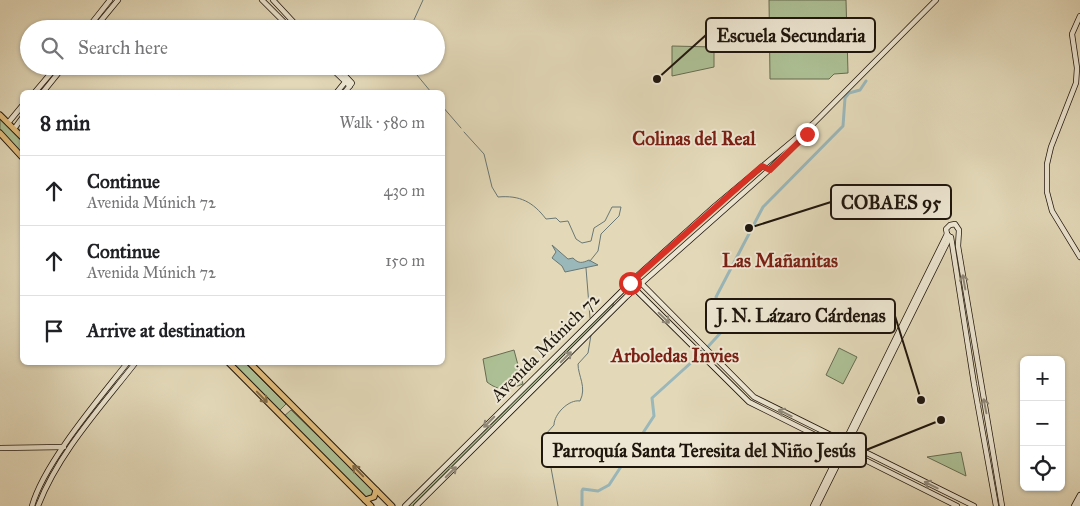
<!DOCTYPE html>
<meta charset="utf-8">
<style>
body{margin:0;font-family:"IM FELL Great Primer",serif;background:#f6f6f6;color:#202124}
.controls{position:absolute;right:15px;bottom:15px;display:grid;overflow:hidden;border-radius:8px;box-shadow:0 1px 4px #0004}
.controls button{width:45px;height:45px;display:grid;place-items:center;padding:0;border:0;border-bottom:1px solid #e0e0e0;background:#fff;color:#202124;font:25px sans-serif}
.stop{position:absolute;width:15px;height:15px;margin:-11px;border:4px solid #d93025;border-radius:50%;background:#fff}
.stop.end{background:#d93025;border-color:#fff;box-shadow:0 1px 5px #0008}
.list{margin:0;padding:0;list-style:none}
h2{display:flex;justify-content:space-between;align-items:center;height:65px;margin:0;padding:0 20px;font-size:21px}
h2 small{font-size:16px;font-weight:400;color:#757577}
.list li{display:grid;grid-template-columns:32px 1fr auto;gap:15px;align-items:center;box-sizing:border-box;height:70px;padding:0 20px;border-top:1px solid #e0e0e0}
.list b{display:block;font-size:19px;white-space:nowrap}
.list p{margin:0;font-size:16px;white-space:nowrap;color:#757577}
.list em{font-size:16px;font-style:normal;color:#757577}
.icon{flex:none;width:28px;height:28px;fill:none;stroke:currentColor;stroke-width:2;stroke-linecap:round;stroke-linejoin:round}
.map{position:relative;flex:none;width:1080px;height:506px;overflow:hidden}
.search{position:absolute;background:#fff;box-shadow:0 1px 4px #0004;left:20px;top:20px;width:425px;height:55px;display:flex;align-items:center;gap:12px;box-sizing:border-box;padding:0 18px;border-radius:28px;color:#757577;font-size:19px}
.panel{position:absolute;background:#fff;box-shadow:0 1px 4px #0004;left:20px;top:90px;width:425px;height:275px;border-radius:8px}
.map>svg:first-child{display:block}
.green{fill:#adc095;stroke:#666b51}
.water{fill:#9ab7ba;stroke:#697775}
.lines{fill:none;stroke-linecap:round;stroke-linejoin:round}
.stream{stroke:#697775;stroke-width:1}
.canal{stroke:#9ab7ba;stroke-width:3}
.secondary-casing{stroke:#1f160d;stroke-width:6}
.primary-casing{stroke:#1f160d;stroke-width:7}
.secondary{stroke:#ede6d2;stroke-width:4.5}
.primary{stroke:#e2bc7c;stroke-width:5}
.oneway{stroke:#908879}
.oneway2{stroke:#806944}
.route{stroke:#d93025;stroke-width:6}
.labels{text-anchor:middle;stroke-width:4;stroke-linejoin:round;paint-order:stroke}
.street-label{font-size:18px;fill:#1f160d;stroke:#ede6d2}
.neighbourhood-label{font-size:19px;font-weight:bold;fill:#7a1f14;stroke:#ede6d2}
.leader{fill:none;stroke:#1f160d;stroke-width:2}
.callout-dot{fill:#1f160d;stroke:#ede6d2;stroke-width:2}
.callout{fill:#ede6d2;stroke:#1f160d;stroke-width:2}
.callout-label{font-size:19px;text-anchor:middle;font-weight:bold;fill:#1f160d}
</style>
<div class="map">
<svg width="1080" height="506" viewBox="0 0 1080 506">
<rect width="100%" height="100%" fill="#e3d9b9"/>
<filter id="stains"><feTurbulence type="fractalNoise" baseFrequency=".004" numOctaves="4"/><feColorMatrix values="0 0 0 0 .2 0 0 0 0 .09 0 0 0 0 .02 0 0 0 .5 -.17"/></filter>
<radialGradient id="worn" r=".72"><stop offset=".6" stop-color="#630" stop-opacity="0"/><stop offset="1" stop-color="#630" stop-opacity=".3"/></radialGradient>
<g class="green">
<path d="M 769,0 L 846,0 L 848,73 L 834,74 L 829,79 L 770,79 Z"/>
<path d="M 672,46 L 714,47 L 714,67 L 672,76 Z"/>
<path d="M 0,118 L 22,141 L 22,156 L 0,132 Z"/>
<path d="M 630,286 L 614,302 L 612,308 L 413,506 L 406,506 Z"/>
<path d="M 839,348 L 857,357 L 843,384 L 826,375 Z"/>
<path d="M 514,350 L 523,384 C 508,390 500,392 487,382 L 483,359 Z"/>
<path d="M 229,363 L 245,363 L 286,404 L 279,411 Z"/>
<path d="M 291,410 L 373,489 L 374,494 L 367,498 L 363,497 L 283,417 Z"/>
<path d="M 961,452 L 966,476 L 927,457 Z"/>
</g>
<path class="water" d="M 552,245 L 568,259 L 573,258 C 579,264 582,263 589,260 L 598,265 L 565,272 L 562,266 L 552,258 L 556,252 Z"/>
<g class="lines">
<g class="stream">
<path d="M 413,22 L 423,0"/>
<path d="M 414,66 L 415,71"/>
<path d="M 417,75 L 431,92"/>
<path d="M 442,106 L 461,128"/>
<path d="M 464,132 L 484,154 L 492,187 L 498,197 C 520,195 533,202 546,219 L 556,218 L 560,222 L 568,221 L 576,239 L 582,243 L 591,241 L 594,228 L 605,221 L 612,207 L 621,207 L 619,216 L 601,234 L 598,251 L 590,261"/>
<path d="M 586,268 L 590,318"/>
<path d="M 558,506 L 545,435 L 554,425 C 554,414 569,399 580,401 C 587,387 578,376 578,364 L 588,353 L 591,335"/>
</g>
<path class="canal" d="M 582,506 L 582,491 L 583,489 L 598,491 L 609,485 L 654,416 L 652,398 L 704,351 L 725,328 L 716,297 L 763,207 L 843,126 L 845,98 L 849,93 L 860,90 L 866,81"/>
<g class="secondary-casing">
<g id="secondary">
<path d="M 262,0 L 291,29"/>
<path d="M 273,0 L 300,29"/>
<path d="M 1080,16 L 1072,34 L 1077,68 L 1076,83 L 1051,147 L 1047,164 L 1047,192 L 1052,211 L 1080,257"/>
<path d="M 87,29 L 110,0"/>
<path d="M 94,29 L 118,0"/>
<path d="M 329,66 L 350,86"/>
<path d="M 336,66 L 352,83 L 345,92"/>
<path d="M 35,92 L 57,66"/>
<path d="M 43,92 L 64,66"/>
<path d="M 337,92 L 346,81"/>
<path d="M 8,123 L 22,106"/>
<path d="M 14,129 L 22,118"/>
<path d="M 950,237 L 947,234 L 946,229 L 950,225 L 955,224 L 959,230 L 958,246 L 1002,506"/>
<path d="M 951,237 L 974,384 L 996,506"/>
<path d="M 640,282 L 754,397 L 974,506"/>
<path d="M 634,288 L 749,402 L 957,506"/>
<path d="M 0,448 L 64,447"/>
<path d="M 32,506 C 44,463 99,399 128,362"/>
<path d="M 38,506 C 59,452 101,407 136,362"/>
<path d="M 405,506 L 636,277 L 715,206 L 814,123 L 936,0"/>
<path d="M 416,506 L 626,297 L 769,170 L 812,126"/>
<path d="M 813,506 L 947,234"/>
<path d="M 817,506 L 950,237"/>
<path d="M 1074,506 L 1080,495"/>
<path d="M 1078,506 L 1080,502"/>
</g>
</g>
<g class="primary-casing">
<g id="primary">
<path d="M 0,115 L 22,137"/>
<path d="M 0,133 L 22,157"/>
<path d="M 228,362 L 371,506"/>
<path d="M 249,362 L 392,506"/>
<path d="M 365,500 L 374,497 L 376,490"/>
</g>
</g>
<use href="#secondary" class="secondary"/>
<use href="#primary" class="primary"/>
</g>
<defs><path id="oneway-shaft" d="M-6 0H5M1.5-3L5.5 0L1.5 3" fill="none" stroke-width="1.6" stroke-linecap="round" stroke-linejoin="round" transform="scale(1.25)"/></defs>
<g class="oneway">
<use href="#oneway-shaft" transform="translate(964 282) rotate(-100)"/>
<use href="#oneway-shaft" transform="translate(664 318) rotate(44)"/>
<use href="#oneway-shaft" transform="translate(566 357) rotate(-45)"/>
<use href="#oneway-shaft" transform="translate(985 406) rotate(-101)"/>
<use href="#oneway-shaft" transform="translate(785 413) rotate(-153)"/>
<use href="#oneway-shaft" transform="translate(489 422) rotate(135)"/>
<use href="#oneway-shaft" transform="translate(451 472) rotate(-45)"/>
<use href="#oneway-shaft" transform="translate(931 485) rotate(-154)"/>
</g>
<g class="oneway2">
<use href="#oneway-shaft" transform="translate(262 397) rotate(46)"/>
<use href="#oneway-shaft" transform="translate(358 471) rotate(-134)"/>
</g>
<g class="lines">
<path class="route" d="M 630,283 L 762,166 L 770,170 L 807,134"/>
</g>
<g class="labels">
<g class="street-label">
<text transform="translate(545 347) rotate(-45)" y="6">Avenida Múnich 72</text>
</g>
<g class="neighbourhood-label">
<text x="694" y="145">Colinas del Real</text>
<text x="780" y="267">Las Mañanitas</text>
<text x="675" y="362">Arboledas Invies</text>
</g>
</g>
<path class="leader" d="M657 79L706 35M749 228L831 202M921 400L895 316M941 420L866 450"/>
<g class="callout-dot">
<circle cx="657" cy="79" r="5"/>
<circle cx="749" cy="228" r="5"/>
<circle cx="921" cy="400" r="5"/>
<circle cx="941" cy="420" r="5"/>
</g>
<g class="callout">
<rect x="706" y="18" width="169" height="34" rx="5"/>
<rect x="831" y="185" width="120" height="34" rx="5"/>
<rect x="706" y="299" width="189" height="34" rx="5"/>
<rect x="542" y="433" width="324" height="34" rx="5"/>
</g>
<g class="callout-label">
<text x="791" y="42">Escuela Secundaria</text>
<text x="891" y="209">COBAES 95</text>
<text x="801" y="322">J. N. Lázaro Cárdenas</text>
<text x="704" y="457">Parroquía Santa Teresita del Niño Jesús</text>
</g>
<rect width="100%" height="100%" filter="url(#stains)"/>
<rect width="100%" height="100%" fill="url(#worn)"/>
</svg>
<div class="controls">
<button>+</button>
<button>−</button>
<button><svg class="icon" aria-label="locate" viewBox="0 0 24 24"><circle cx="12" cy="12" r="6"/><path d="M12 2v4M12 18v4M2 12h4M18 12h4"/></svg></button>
</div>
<div class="stop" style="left:630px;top:283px"></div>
<div class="stop end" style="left:807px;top:134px"></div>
<div class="search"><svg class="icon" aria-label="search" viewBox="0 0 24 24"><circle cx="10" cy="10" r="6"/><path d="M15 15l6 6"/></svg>Search here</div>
<section class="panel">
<h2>8 min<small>Walk · 580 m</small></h2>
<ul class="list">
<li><svg class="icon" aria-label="ahead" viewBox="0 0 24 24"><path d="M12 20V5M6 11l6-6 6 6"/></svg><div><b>Continue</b><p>Avenida Múnich 72</p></div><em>430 m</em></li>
<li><svg class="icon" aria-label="ahead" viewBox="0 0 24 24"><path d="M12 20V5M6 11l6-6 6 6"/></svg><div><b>Continue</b><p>Avenida Múnich 72</p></div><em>150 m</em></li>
<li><svg class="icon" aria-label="arrive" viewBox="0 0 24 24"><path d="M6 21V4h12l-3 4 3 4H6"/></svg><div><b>Arrive at destination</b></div></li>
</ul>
</section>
</div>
